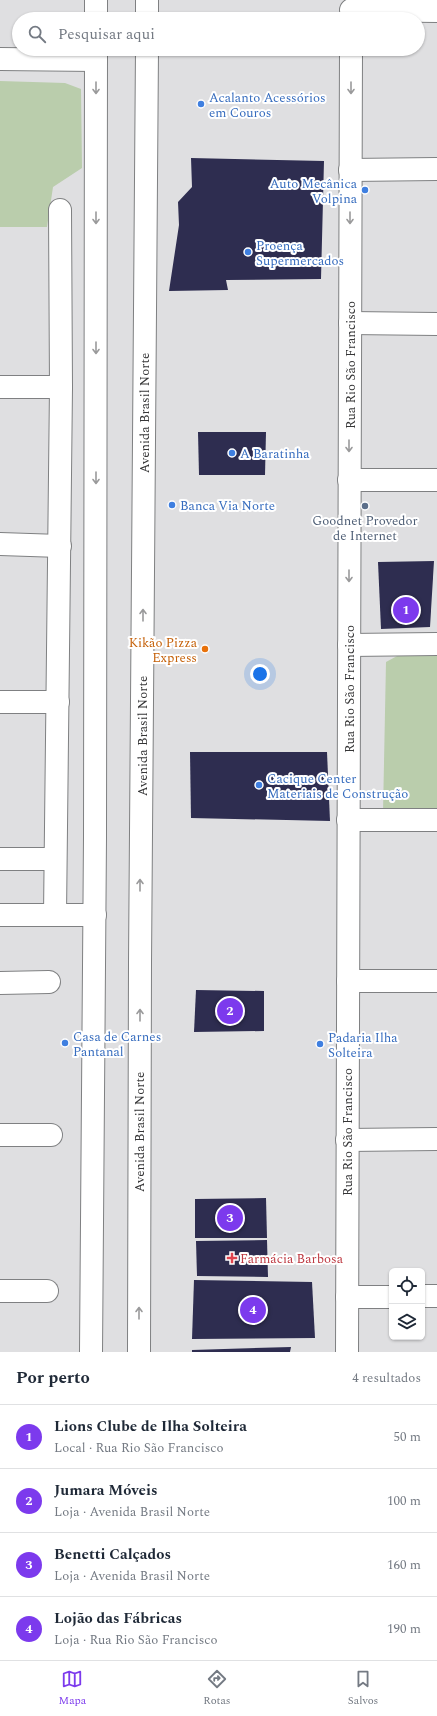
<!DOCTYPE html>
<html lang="pt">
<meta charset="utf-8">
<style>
body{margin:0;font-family:Spectral,serif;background:#f2f2f3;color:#1f2937}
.controls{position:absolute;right:12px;bottom:12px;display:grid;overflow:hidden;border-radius:6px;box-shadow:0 1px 3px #0004}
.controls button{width:36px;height:36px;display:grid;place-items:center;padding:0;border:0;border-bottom:1px solid #e0e1e3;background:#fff;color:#1f2937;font:20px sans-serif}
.you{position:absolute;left:260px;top:674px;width:14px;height:14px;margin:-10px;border:3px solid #fff;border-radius:50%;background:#1a73e8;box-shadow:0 0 0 6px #1a73e833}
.badge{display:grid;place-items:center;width:26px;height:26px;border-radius:50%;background:#7c3aed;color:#fff;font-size:13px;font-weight:700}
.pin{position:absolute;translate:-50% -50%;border:2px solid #fff;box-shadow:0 1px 4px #0006}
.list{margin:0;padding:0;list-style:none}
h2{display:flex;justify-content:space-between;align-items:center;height:52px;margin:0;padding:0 16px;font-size:17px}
h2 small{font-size:13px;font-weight:400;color:#747a83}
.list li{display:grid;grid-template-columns:26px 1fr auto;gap:12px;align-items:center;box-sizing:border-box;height:64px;padding:0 16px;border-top:1px solid #e0e1e3}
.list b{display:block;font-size:15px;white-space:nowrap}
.list p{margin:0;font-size:13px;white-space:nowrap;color:#747a83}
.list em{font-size:13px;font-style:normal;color:#747a83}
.icon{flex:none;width:22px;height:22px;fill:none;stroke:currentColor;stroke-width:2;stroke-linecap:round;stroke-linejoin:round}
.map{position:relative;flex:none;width:437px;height:1352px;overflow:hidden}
.search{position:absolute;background:#fff;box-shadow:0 1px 3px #0004;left:12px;right:12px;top:12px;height:44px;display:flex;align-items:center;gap:10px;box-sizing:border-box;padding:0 14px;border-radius:22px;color:#747a83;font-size:15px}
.sheet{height:308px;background:#fff}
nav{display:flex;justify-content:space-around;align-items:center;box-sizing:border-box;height:56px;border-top:1px solid #e0e1e3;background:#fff;font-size:11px;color:#747a83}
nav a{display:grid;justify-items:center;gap:2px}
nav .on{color:#7c3aed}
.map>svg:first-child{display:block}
.green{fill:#bacdac}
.building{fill:#2e2d50}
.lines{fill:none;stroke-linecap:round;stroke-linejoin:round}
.street-casing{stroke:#7f8082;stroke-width:24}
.secondary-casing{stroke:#7f8082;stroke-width:24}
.street{stroke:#fff;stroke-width:22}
.secondary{stroke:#fff;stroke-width:22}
.oneway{stroke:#9a9a9b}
.shop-dot{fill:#3f7fe0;stroke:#fff;stroke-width:1.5}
.service-dot{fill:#5c6f8a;stroke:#fff;stroke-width:1.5}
.food-dot{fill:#e8710a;stroke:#fff;stroke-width:1.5}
.health-dot{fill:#e0444e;stroke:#fff;stroke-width:1.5}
.labels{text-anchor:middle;stroke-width:4;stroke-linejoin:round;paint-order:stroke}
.shop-label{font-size:13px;fill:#366cbe;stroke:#fff;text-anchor:start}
.street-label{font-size:13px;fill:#363637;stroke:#fff}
.service-label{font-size:13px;fill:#4e5e75;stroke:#fff}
.food-label{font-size:13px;fill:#c56008;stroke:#fff;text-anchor:end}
.health-label{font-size:13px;fill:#be3a42;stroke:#fff;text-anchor:start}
</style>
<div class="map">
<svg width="437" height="1352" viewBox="0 0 437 1352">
<rect width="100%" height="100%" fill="#dfdfe1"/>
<g class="green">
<path d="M 0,81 L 65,83 L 81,89 L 82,168 L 53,187 L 47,227 L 0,227 Z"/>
<path d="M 410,649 L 437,649 L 437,813 L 383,813 L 386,662 Z"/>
</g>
<g class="building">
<path d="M 191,158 L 324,161 L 321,279 L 226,280 L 228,290 L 169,291 L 179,225 L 178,202 L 192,187 Z"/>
<path d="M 198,432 L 266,432 L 265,475 L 199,475 Z"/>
<path d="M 434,561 L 430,627 L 381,629 L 378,562 Z"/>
<path d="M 190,752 L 327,752 L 330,821 L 191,818 Z"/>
<path d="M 196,990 L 264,991 L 264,1031 L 194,1032 Z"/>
<path d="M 266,1198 L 267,1238 L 195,1238 L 195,1199 Z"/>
<path d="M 267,1240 L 268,1277 L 197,1276 L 196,1241 Z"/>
<path d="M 194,1280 L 312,1282 L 315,1338 L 192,1339 Z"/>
<path d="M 291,1347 L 290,1352 L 192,1352 L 192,1350 Z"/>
</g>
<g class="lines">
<g class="street-casing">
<g id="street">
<path d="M 351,10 L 437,11"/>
<path d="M 350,170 L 437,169"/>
<path d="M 350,323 L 437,324"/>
<path d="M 0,387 L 61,387"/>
<path d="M 349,480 L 437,480"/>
<path d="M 0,544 L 60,546"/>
<path d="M 349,645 L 437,644"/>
<path d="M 0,702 L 58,702"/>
<path d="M 348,820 L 437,820"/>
<path d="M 0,859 L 55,859"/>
<path d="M 0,915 L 95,915"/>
<path d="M 55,915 L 61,387 L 60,210"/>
<path d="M 348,981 L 437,981"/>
<path d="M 0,983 L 49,982"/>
<path d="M 0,1135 L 51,1135"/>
<path d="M 347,1140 L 437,1139"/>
<path d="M 0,1291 L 47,1291"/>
<path d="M 422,1296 L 437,1296"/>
<path d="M 347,1297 L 392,1297"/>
<path d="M 347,1352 L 351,49"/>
</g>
</g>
<g class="secondary-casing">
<g id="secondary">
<path d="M 96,19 L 96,0"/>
<path d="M 147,19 L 147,0"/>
<path d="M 0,59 L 96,60"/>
<path d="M 91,1352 L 95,837 L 96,49"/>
<path d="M 139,1352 L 140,963 L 147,49"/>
</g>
</g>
<use href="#street" class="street"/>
<use href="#secondary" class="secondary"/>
</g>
<defs><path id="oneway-shaft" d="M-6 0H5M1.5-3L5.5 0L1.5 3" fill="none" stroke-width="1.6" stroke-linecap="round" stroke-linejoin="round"/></defs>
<g class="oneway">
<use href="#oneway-shaft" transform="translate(96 88) rotate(90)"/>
<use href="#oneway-shaft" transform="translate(351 88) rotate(90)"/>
<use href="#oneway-shaft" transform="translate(96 218) rotate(90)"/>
<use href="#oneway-shaft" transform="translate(350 218) rotate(90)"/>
<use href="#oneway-shaft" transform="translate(96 348) rotate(90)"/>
<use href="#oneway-shaft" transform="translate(349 446) rotate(90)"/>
<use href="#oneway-shaft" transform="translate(96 478) rotate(90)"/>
<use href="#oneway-shaft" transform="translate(349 576) rotate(90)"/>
<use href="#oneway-shaft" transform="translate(143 615) rotate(-90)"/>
<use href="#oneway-shaft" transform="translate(140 885) rotate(-90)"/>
<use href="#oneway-shaft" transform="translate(140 1015) rotate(-90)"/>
<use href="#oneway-shaft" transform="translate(139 1313) rotate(-90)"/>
</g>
<g class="shop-dot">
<circle cx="201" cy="104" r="4"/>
<circle cx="365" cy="190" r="4"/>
<circle cx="248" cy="252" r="4"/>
<circle cx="232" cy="453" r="4"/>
<circle cx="172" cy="505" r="4"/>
<circle cx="259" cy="785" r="4"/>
<circle cx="65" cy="1043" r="4"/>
<circle cx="320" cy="1044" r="4"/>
</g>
<circle class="service-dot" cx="365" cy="506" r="4"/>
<circle class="food-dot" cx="205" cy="649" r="4"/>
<path class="health-dot" d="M230 1252h4v4h4v4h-4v4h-4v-4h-4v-4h4z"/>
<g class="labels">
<g class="shop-label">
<text x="209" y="102">Acalanto Acessórios<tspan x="209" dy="15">em Couros</tspan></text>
<text x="357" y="188" text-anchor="end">Auto Mecânica<tspan x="357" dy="15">Volpina</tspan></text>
<text x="256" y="250">Proença<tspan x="256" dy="15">Supermercados</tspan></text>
<text x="240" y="458">A Baratinha</text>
<text x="180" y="510">Banca Via Norte</text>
<text x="267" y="783">Cacique Center<tspan x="267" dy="15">Materiais de Construção</tspan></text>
<text x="73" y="1041">Casa de Carnes<tspan x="73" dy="15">Pantanal</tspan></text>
<text x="328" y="1042">Padaria Ilha<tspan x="328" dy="15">Solteira</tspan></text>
</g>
<g class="street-label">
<text transform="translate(350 365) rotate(-90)" y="5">Rua Rio São Francisco</text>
<text transform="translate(144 413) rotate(-90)" y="5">Avenida Brasil Norte</text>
<text transform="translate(349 689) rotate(-90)" y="5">Rua Rio São Francisco</text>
<text transform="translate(142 736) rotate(-90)" y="5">Avenida Brasil Norte</text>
<text transform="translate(139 1132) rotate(-90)" y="5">Avenida Brasil Norte</text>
<text transform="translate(347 1132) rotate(-90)" y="5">Rua Rio São Francisco</text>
</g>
<g class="service-label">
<text x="365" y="525">Goodnet Provedor<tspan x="365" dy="15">de Internet</tspan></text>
</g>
<g class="food-label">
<text x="197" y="647">Kikão Pizza<tspan x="197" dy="15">Express</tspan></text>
</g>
<g class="health-label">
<text x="240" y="1263">Farmácia Barbosa</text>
</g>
</g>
</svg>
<div class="controls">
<button><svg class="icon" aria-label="locate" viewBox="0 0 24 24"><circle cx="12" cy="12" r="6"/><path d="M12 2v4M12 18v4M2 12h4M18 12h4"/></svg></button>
<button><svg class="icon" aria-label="layers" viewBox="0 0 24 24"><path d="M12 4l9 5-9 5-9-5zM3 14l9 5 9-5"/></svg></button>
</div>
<div class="you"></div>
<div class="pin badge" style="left:406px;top:610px">1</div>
<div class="pin badge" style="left:230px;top:1011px">2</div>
<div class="pin badge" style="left:230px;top:1218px">3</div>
<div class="pin badge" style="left:253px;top:1310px">4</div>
<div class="search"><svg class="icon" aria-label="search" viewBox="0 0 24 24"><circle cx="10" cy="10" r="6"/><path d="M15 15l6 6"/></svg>Pesquisar aqui</div>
</div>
<section class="sheet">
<h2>Por perto<small>4 resultados</small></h2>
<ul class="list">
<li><span class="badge">1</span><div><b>Lions Clube de Ilha Solteira</b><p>Local · Rua Rio São Francisco</p></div><em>50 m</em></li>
<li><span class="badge">2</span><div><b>Jumara Móveis</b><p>Loja · Avenida Brasil Norte</p></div><em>100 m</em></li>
<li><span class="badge">3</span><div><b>Benetti Calçados</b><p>Loja · Avenida Brasil Norte</p></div><em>160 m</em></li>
<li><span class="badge">4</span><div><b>Lojão das Fábricas</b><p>Loja · Rua Rio São Francisco</p></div><em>190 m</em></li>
</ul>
</section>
<nav>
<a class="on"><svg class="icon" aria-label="map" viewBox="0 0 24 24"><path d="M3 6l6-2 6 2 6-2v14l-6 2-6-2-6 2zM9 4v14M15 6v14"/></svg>Mapa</a>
<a><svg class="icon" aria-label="directions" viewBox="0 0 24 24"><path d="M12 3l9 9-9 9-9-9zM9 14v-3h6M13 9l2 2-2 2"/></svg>Rotas</a>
<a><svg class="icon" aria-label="saved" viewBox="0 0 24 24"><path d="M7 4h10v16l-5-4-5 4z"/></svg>Salvos</a>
</nav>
